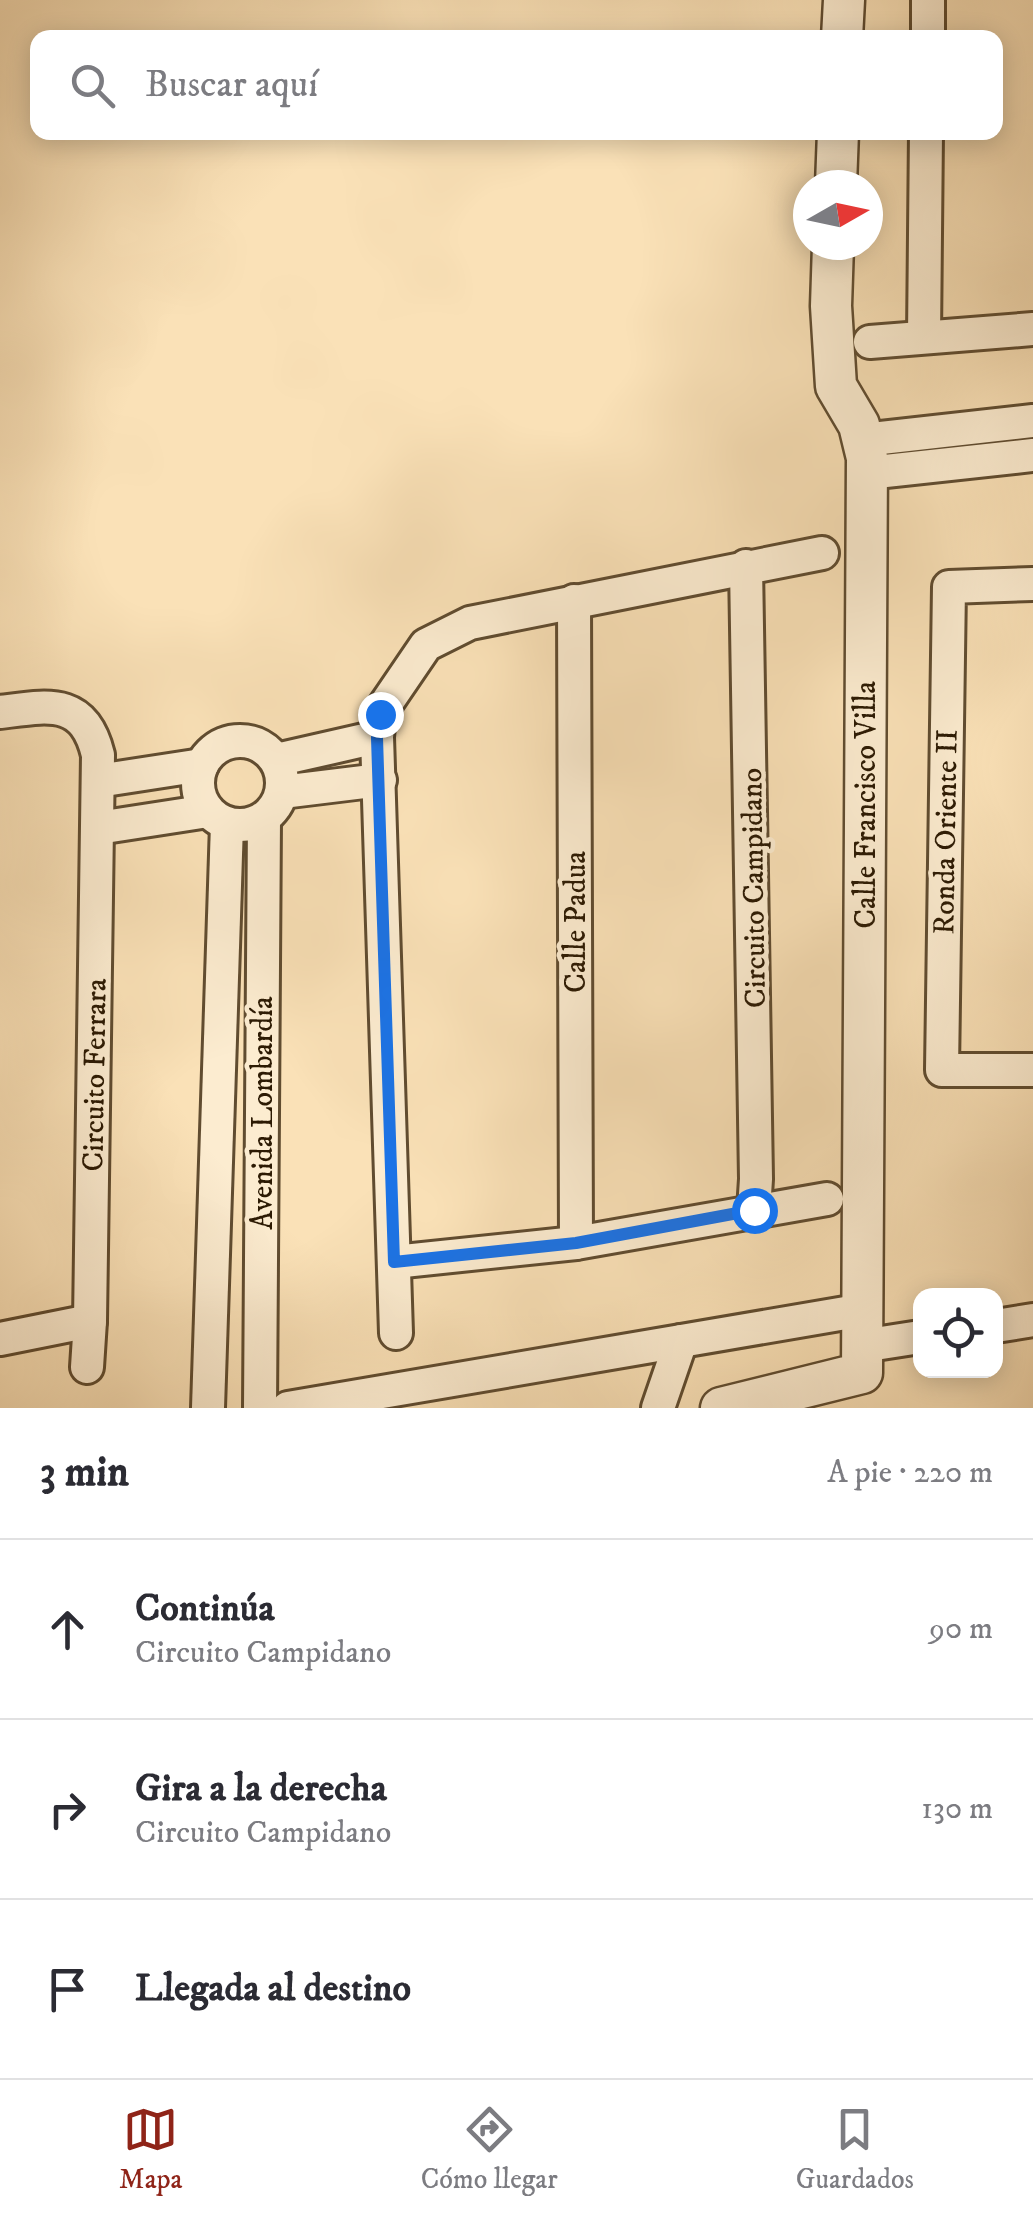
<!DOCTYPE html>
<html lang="es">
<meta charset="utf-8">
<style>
body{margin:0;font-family:"IM FELL DW Pica",serif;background:#f2f2f3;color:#2b2b33}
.controls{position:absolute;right:30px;bottom:30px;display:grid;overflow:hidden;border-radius:20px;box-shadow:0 5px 25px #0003}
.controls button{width:90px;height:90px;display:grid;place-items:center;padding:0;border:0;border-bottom:2px solid #e1e1e2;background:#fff;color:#2b2b33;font:50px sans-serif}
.compass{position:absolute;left:793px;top:170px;width:90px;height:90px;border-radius:50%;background:#fff;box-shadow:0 5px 25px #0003;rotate:81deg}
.stop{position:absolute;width:30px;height:30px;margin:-22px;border:8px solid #1a73e8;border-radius:50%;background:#fff}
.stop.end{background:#1a73e8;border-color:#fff;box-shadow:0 2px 10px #0008}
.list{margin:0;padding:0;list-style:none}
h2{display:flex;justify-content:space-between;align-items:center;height:130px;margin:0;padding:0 40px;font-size:42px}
h2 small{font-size:32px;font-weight:400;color:#7c7c81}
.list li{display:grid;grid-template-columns:65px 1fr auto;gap:30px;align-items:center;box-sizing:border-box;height:180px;padding:0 40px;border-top:2px solid #e1e1e2}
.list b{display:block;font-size:38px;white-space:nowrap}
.list p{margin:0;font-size:32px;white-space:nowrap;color:#7c7c81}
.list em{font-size:32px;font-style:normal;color:#7c7c81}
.icon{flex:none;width:55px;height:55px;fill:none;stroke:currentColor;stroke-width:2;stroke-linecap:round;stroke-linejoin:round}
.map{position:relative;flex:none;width:1033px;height:1408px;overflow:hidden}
.search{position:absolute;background:#fff;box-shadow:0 5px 25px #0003;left:30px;right:30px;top:30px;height:110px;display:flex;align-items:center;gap:25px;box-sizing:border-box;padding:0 35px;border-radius:20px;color:#7c7c81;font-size:38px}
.sheet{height:670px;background:#fff}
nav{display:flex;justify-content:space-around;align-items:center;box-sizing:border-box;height:140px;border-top:2px solid #e1e1e2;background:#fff;font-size:28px;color:#7c7c81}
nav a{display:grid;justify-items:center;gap:5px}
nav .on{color:#8f2418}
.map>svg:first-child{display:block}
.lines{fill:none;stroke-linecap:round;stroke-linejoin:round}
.minor-casing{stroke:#604c30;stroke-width:38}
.tertiary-casing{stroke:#604c30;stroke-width:45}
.minor{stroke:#fcecd0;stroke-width:32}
.tertiary{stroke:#fcecd0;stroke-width:40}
.route{stroke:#1a73e8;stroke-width:12}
.labels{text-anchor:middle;stroke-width:9;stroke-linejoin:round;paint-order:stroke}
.street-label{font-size:30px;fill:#2c1a03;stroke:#fcecd0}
</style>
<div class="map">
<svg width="1033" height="1408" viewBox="0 0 1033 1408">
<rect width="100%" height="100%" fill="#fae1b7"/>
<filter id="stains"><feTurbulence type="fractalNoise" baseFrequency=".002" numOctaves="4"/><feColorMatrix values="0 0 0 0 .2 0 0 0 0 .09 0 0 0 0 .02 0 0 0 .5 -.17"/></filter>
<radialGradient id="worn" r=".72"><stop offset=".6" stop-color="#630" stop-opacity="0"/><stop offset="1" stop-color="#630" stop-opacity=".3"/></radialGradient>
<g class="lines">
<g class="minor-casing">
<g id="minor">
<path d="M 928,38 L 928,0"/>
<path d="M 924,337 L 926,132"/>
<path d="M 870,342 L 1033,329"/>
<path d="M 863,440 L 1033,421"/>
<path d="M 867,473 L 1033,455"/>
<path d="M 746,566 L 756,1179 L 754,1210"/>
<path d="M 1033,584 L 949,587 L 942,1070 L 1033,1070"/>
<path d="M 574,601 L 576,1243"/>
<path d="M 0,712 C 48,706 84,697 98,755 L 90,1321 L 87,1367"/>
<circle cx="240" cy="783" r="42"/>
<path d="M 276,760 L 377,737"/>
<path d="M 98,781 L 202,765"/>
<path d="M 282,792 L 380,780"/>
<path d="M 98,828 L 208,811"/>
<path d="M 394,1262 L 576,1243 L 827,1199"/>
<path d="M 996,1326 L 1033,1320"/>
<path d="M 396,1333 L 377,737 L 379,714 L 426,645 L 470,623 L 822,553"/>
<path d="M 0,1339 L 90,1321"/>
<path d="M 862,1346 L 920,1337"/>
<path d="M 208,1408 L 227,824"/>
<path d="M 260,1408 L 264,819"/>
<path d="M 288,1408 L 863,1310"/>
<path d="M 658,1408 L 681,1341"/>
</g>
</g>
<g class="tertiary-casing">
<g id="tertiary">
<path d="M 842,38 L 844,0"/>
<path d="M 836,185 L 838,132"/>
<path d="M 721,1408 L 862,1373 L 867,458 L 859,425 L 836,386 L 831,306 L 833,245"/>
</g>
</g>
<use href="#minor" class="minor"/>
<use href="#tertiary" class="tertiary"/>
</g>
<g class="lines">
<path class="route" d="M 380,714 L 377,738 L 394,1262 L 576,1243 L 754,1210"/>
</g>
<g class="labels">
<g class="street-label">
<text transform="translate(865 805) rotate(-90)" y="10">Calle Francisco Villa</text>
<text transform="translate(945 832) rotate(-89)" y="10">Ronda Oriente II</text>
<text transform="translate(753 888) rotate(-91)" y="10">Circuito Campidano</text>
<text transform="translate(575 922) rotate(-90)" y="10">Calle Padua</text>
<text transform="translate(94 1075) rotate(-89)" y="10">Circuito Ferrara</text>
<text transform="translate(262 1113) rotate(-90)" y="10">Avenida Lombardía</text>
</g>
</g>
<rect width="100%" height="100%" filter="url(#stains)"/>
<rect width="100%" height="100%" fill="url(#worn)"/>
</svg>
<div class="controls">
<button><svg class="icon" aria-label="locate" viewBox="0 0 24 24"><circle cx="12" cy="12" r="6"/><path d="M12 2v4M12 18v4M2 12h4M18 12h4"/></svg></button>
</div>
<svg class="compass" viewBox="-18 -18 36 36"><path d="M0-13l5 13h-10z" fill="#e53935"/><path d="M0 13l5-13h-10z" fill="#7c7c81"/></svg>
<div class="stop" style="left:754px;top:1210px"></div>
<div class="stop end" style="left:380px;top:714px"></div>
<div class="search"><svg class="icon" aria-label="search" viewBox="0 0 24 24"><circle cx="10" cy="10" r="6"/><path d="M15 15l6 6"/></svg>Buscar aquí</div>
</div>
<section class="sheet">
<h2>3 min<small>A pie · 220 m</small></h2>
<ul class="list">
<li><svg class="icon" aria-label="ahead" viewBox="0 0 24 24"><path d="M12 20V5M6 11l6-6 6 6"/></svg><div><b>Continúa</b><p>Circuito Campidano</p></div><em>90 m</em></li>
<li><svg class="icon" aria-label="right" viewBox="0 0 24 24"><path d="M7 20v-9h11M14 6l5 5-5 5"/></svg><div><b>Gira a la derecha</b><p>Circuito Campidano</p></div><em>130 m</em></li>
<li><svg class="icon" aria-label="arrive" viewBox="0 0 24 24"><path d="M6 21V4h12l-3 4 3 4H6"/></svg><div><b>Llegada al destino</b></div></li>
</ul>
</section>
<nav>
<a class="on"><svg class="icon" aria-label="map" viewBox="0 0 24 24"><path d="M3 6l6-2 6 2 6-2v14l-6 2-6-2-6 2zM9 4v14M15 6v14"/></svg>Mapa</a>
<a><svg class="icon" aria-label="directions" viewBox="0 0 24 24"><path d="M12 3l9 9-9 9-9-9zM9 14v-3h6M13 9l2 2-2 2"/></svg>Cómo llegar</a>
<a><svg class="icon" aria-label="saved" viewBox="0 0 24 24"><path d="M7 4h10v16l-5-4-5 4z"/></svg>Guardados</a>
</nav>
